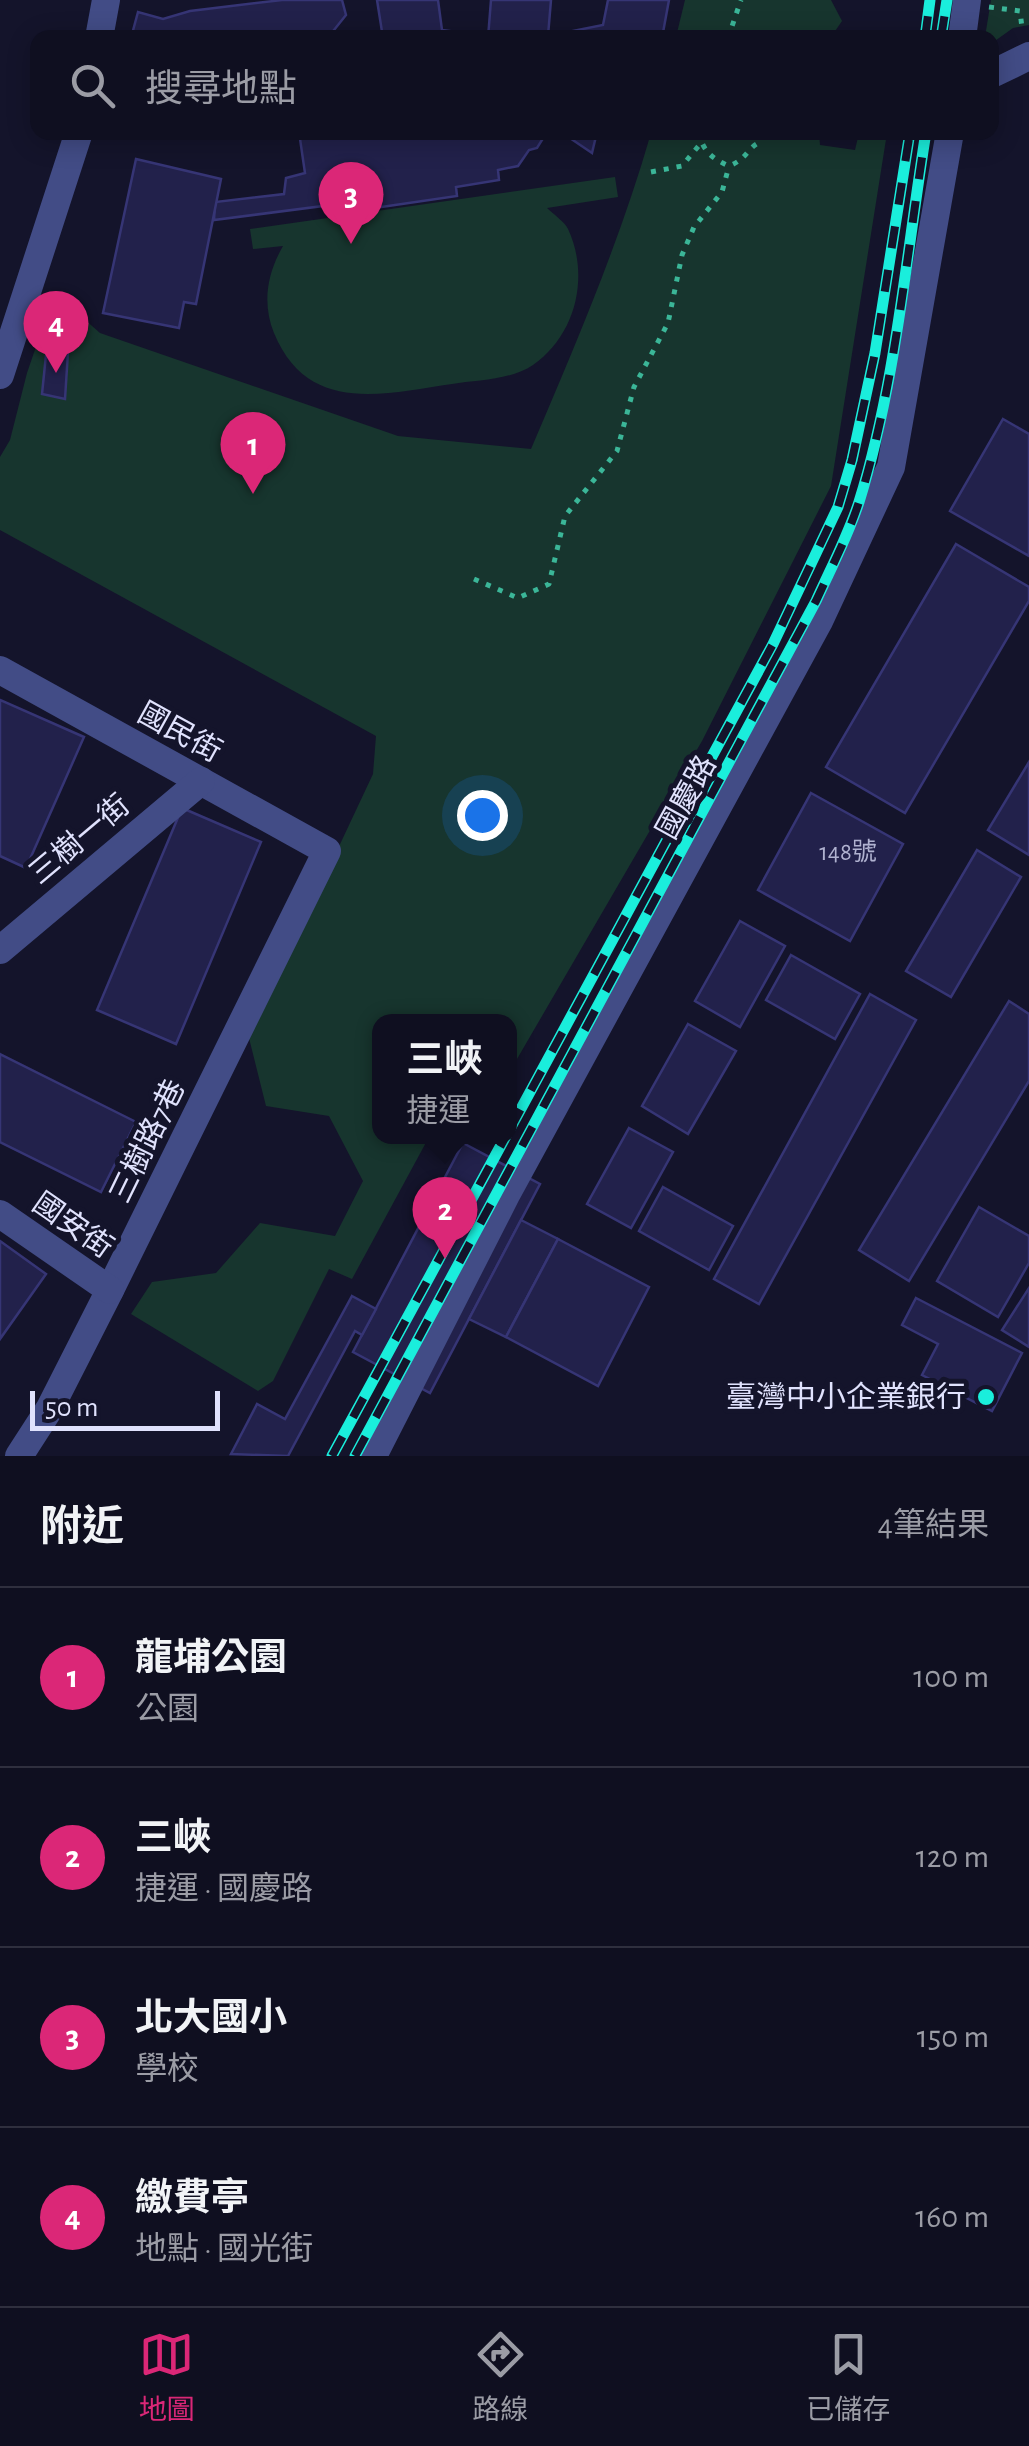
<!DOCTYPE html>
<html lang="zh-TW">
<meta charset="utf-8">
<style>
body{margin:0;font-family:"Alegreya Sans","Noto Sans TC",sans-serif;background:#181829;color:#f1f3f6}
.scale{position:absolute;left:30px;bottom:25px;width:190px;box-sizing:border-box;padding-left:10px;border:5px solid #e0e2fd;border-top:0;font-size:28px;line-height:35px;white-space:nowrap;color:#e0e2fd;-webkit-text-stroke:8px #14142b;paint-order:stroke}
.you{position:absolute;left:482px;top:815px;width:35px;height:35px;margin:-25px;border:8px solid #fff;border-radius:50%;background:#1a73e8;box-shadow:0 0 0 15px #1a73e833}
.badge{display:grid;place-items:center;width:65px;height:65px;border-radius:50%;background:#db2777;color:#fff;font-size:32px;font-weight:700}
.pin{position:absolute;translate:-50% -82px;filter:drop-shadow(0 2px 5px #0008)}
.pin::after{content:'';position:absolute;top:52px;width:35px;height:30px;background:inherit;clip-path:polygon(0 0,100% 0,50% 100%)}
.popup{position:absolute;left:372px;top:1014px;width:145px;height:130px;box-sizing:border-box;display:grid;place-content:center;border-radius:20px;background:#0f0f20;filter:drop-shadow(0 2px 8px #0005);font-size:32px;white-space:nowrap;color:#9b9ca5}
.popup b{font-size:38px;color:#f1f3f6}
.popup::after{content:'';position:absolute;left:50%;top:100%;margin-left:-20px;border:20px solid transparent;border-top-color:#0f0f20}
.list{margin:0;padding:0;list-style:none}
h2{display:flex;justify-content:space-between;align-items:center;height:130px;margin:0;padding:0 40px;font-size:42px}
h2 small{font-size:32px;font-weight:400;color:#9b9ca5}
.list li{display:grid;grid-template-columns:65px 1fr auto;gap:30px;align-items:center;box-sizing:border-box;height:180px;padding:0 40px;border-top:2px solid #2f2f3e}
.list b{display:block;font-size:38px;white-space:nowrap}
.list p{margin:0;font-size:32px;white-space:nowrap;color:#9b9ca5}
.list em{font-size:32px;font-style:normal;color:#9b9ca5}
.icon{flex:none;width:55px;height:55px;fill:none;stroke:currentColor;stroke-width:2;stroke-linecap:round;stroke-linejoin:round}
.map{position:relative;flex:none;width:1029px;height:1456px;overflow:hidden}
.search{position:absolute;background:#0f0f20;box-shadow:0 5px 25px #0003;left:30px;right:30px;top:30px;height:110px;display:flex;align-items:center;gap:25px;box-sizing:border-box;padding:0 35px;border-radius:20px;color:#9b9ca5;font-size:38px}
.sheet{height:850px;background:#0f0f20}
nav{display:flex;justify-content:space-around;align-items:center;box-sizing:border-box;height:140px;border-top:2px solid #2f2f3e;background:#0f0f20;font-size:28px;color:#9b9ca5}
nav a{display:grid;justify-items:center;gap:5px}
nav .on{color:#db2777}
.map>svg:first-child{display:block}
.green{fill:#17352e}
.building{fill:#22214b;stroke:#363575;stroke-width:2.5}
.lines{fill:none;stroke-linecap:round;stroke-linejoin:round}
.path{stroke:#3bb698;stroke-width:5;stroke-dasharray:5 8;stroke-linecap:butt}
.minor{stroke:#424c86;stroke-width:28}
.rail-casing{stroke:#1aeedc;stroke-width:11}
.rail{stroke:#14142b;stroke-width:8;stroke-dasharray:22;stroke-linecap:butt}
.poi-dot{fill:#1aeedc;stroke:#14142b;stroke-width:4}
.labels{text-anchor:middle;stroke-width:10;stroke-linejoin:round;paint-order:stroke}
.number-label{font-size:25px;fill:#b0b2d0}
.street-label{font-size:30px;fill:#e0e2fd;stroke:#14142b}
.poi-label{font-size:30px;fill:#e0e2fd;stroke:#14142b;text-anchor:end}
</style>
<div class="map">
<svg width="1029" height="1456" viewBox="0 0 1029 1456">
<rect width="100%" height="100%" fill="#14142b"/>
<g class="green">
<path d="M 685,0 L 831,0 L 842,21 L 831,37 L 676,37 Z"/>
<path d="M 991,0 L 1029,0 L 1029,25 L 1013,28 L 992,43 L 992,38 L 985,37 Z"/>
<path d="M 651,133 L 819,133 L 820,145 L 855,150 L 859,133 L 887,133 L 831,486 L 702,741 L 510,1071 L 510,1022 L 380,1022 L 380,1136 L 429,1137 L 352,1279 L 329,1269 L 273,1381 L 258,1391 L 131,1314 L 152,1282 L 216,1273 L 260,1223 L 335,1236 L 363,1181 L 329,1116 L 266,1106 L 249,1038 L 373,774 L 376,736 L 0,530 L 0,457 L 10,440 L 27,373 L 41,332 L 75,311 L 100,333 L 398,436 L 531,449 C 575,346 620,241 651,133 Z"/>
<path d="M 615,177 L 618,197 L 547,208 C 554,215 564,221 568,229 C 590,276 576,335 533,365 C 511,380 477,380 452,384 C 383,394 308,415 274,333 C 262,303 267,274 283,246 L 253,249 L 250,229 Z"/>
</g>
<g class="building">
<path d="M 282,0 L 342,0 L 346,15 L 334,30 L 340,38 L 131,38 L 138,12 L 163,19 L 190,11 Z"/>
<path d="M 377,0 L 438,0 L 442,30 L 472,34 L 472,38 L 383,38 Z"/>
<path d="M 491,0 L 551,0 L 548,36 L 603,25 L 608,0 L 669,0 L 662,38 L 488,38 Z"/>
<path d="M 299,132 L 547,132 L 537,148 L 529,150 L 518,166 L 498,170 L 499,180 L 456,187 L 457,196 L 340,213 L 339,204 L 214,220 L 215,202 L 284,194 L 286,178 L 305,173 Z"/>
<path d="M 561,132 L 597,132 L 592,153 Z"/>
<path d="M 136,159 L 221,179 L 196,304 L 184,302 L 179,328 L 103,313 Z"/>
<path d="M 47,345 L 68,352 L 65,399 L 42,394 Z"/>
<path d="M 1003,419 L 1029,434 L 1029,556 L 950,511 Z"/>
<path d="M 956,544 L 1029,587 L 1029,601 L 905,813 L 826,767 Z"/>
<path d="M 0,700 L 84,737 L 26,868 L 0,856 Z"/>
<path d="M 1029,762 L 1029,855 L 988,830 Z"/>
<path d="M 811,793 L 903,844 L 850,941 L 758,890 Z"/>
<path d="M 182,808 L 261,842 L 176,1044 L 97,1010 Z"/>
<path d="M 977,850 L 1021,877 L 951,997 L 906,971 Z"/>
<path d="M 740,921 L 785,946 L 740,1027 L 695,1001 Z"/>
<path d="M 791,955 L 860,994 L 835,1039 L 766,1000 Z"/>
<path d="M 870,994 L 916,1020 L 759,1304 L 714,1279 Z"/>
<path d="M 1009,1001 L 1029,1014 L 1029,1081 L 909,1281 L 859,1250 Z"/>
<path d="M 688,1024 L 736,1051 L 688,1134 L 642,1106 Z"/>
<path d="M 0,1054 L 136,1122 L 101,1192 L 0,1142 Z"/>
<path d="M 629,1128 L 673,1152 L 631,1228 L 587,1204 Z"/>
<path d="M 463,1143 L 540,1184 L 430,1393 L 353,1352 Z"/>
<path d="M 663,1187 L 733,1226 L 709,1270 L 639,1231 Z"/>
<path d="M 979,1207 L 1029,1236 L 1029,1263 L 998,1317 L 937,1281 Z"/>
<path d="M 521,1220 L 558,1239 L 506,1337 L 469,1319 Z"/>
<path d="M 558,1239 L 649,1287 L 598,1386 L 506,1337 Z"/>
<path d="M 0,1241 L 46,1274 L 0,1339 Z"/>
<path d="M 1029,1288 L 1029,1347 L 1002,1330 Z"/>
<path d="M 352,1296 L 376,1309 L 362,1335 L 355,1331 L 288,1456 L 231,1454 L 257,1404 L 285,1419 Z"/>
<path d="M 916,1298 L 1022,1353 L 992,1411 L 922,1375 L 938,1344 L 902,1325 Z"/>
</g>
<g class="lines">
<g class="path">
<path d="M 989,7 L 1020,11 L 1022,28"/>
<path d="M 728,38 L 741,0"/>
<path d="M 699,132 C 702,151 713,159 729,166 C 749,158 747,147 761,142 L 759,132"/>
<path d="M 651,172 L 682,166 L 701,143"/>
<path d="M 474,579 L 518,598 L 549,584 L 565,516 L 617,451 L 634,387 L 668,323 L 682,255 L 694,227 L 722,192 L 729,166"/>
</g>
<g class="minor">
<path d="M 99,38 L 106,0"/>
<path d="M 962,38 L 967,0"/>
<path d="M 992,74 L 1029,56"/>
<path d="M 0,375 L 79,132"/>
<path d="M 0,670 L 327,851 L 110,1290 L 50,1408 L 19,1456"/>
<path d="M 0,950 L 201,781"/>
<path d="M 0,1214 L 110,1290"/>
<path d="M 373,1456 L 507,1193 L 819,621 L 891,467 L 950,132"/>
</g>
<g class="rail-casing">
<g id="rail">
<path d="M 925,38 L 930,0"/>
<path d="M 941,38 L 947,0"/>
<path d="M 510,1129 L 773,644 L 838,507 L 852,460 L 875,353 L 910,132"/>
<path d="M 332,1456 L 506,1136"/>
<path d="M 355,1456 L 816,601 C 831,568 848,536 859,502 C 896,383 906,256 926,132"/>
</g>
</g>
<use href="#rail" class="rail"/>
</g>
<circle class="poi-dot" cx="986" cy="1397" r="10"/>
<g class="labels">
<g class="number-label">
<text x="848" y="860">148號</text>
</g>
<g class="street-label">
<text transform="translate(180 732) rotate(29)" y="10">國民街</text>
<text transform="translate(686 797) rotate(-61)" y="10">國慶路</text>
<text transform="translate(79 839) rotate(-40)" y="10">三樹一街</text>
<text transform="translate(147 1141) rotate(-64)" y="10">三樹路7巷</text>
<text transform="translate(73 1225) rotate(35)" y="10">國安街</text>
</g>
<g class="poi-label">
<text x="966" y="1407">臺灣中小企業銀行</text>
</g>
</g>
</svg>
<div class="scale">50 m</div>
<div class="you"></div>
<div class="pin badge" style="left:253px;top:494px">1</div>
<div class="pin badge" style="left:445px;top:1259px">2</div>
<div class="popup"><b>三峽</b>捷運</div>
<div class="pin badge" style="left:351px;top:244px">3</div>
<div class="pin badge" style="left:56px;top:373px">4</div>
<div class="search"><svg class="icon" aria-label="search" viewBox="0 0 24 24"><circle cx="10" cy="10" r="6"/><path d="M15 15l6 6"/></svg>搜尋地點</div>
</div>
<section class="sheet">
<h2>附近<small>4筆結果</small></h2>
<ul class="list">
<li><span class="badge">1</span><div><b>龍埔公園</b><p>公園</p></div><em>100 m</em></li>
<li><span class="badge">2</span><div><b>三峽</b><p>捷運 · 國慶路</p></div><em>120 m</em></li>
<li><span class="badge">3</span><div><b>北大國小</b><p>學校</p></div><em>150 m</em></li>
<li><span class="badge">4</span><div><b>繳費亭</b><p>地點 · 國光街</p></div><em>160 m</em></li>
</ul>
</section>
<nav>
<a class="on"><svg class="icon" aria-label="map" viewBox="0 0 24 24"><path d="M3 6l6-2 6 2 6-2v14l-6 2-6-2-6 2zM9 4v14M15 6v14"/></svg>地圖</a>
<a><svg class="icon" aria-label="directions" viewBox="0 0 24 24"><path d="M12 3l9 9-9 9-9-9zM9 14v-3h6M13 9l2 2-2 2"/></svg>路線</a>
<a><svg class="icon" aria-label="saved" viewBox="0 0 24 24"><path d="M7 4h10v16l-5-4-5 4z"/></svg>已儲存</a>
</nav>
